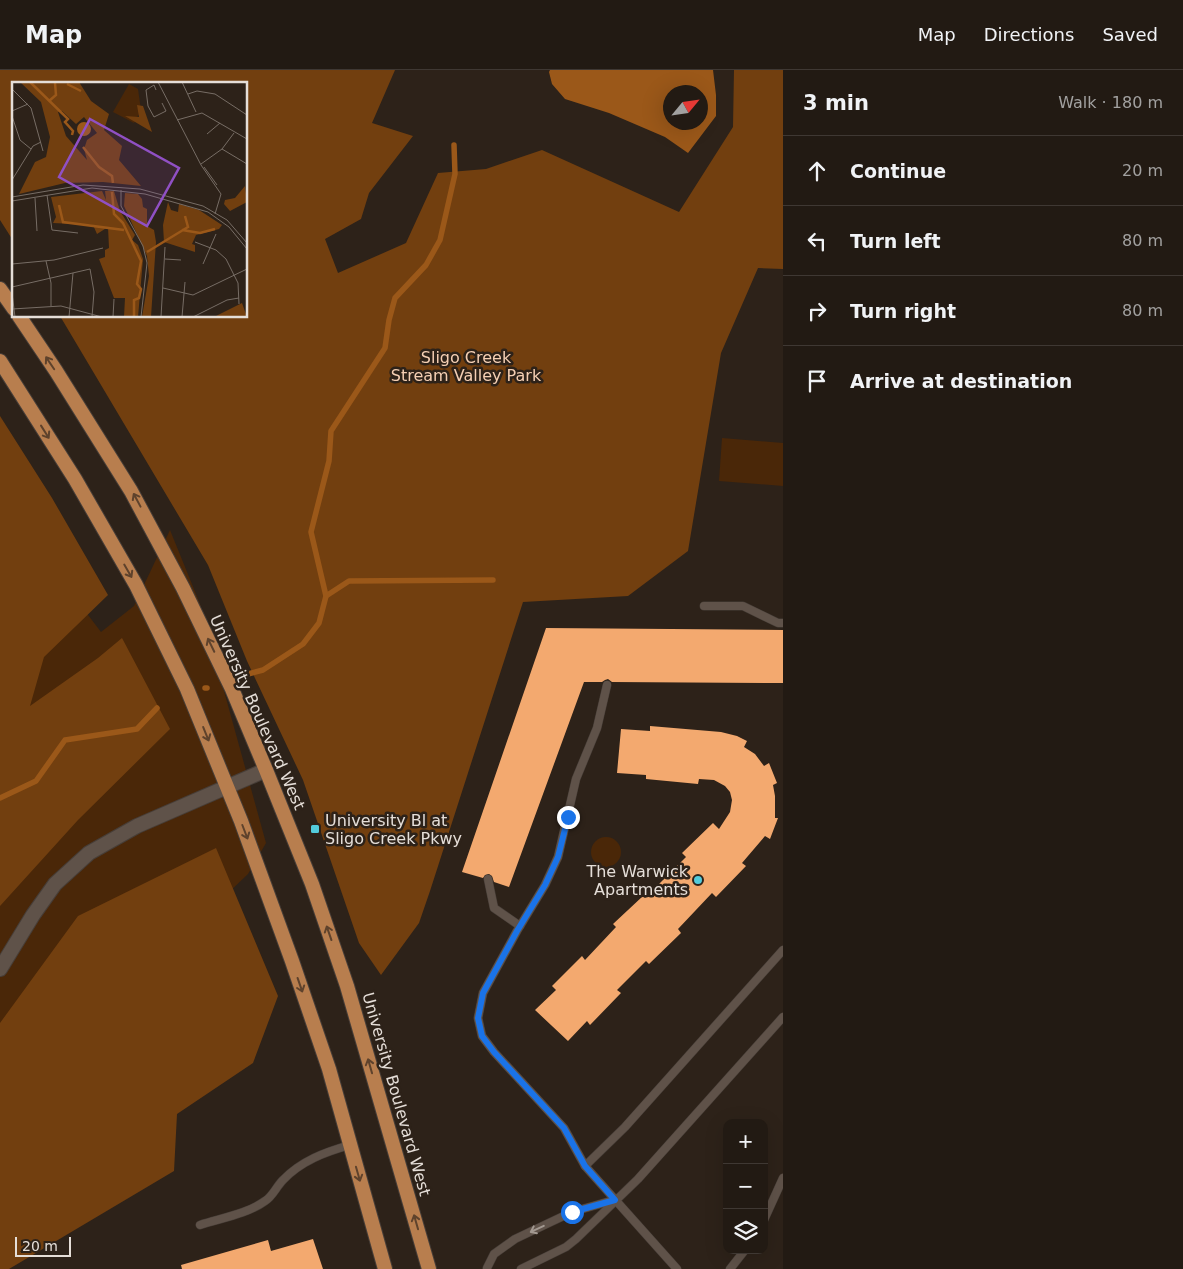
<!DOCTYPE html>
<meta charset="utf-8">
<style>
body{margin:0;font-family:"DejaVu Sans",sans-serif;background:#2e2721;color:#f1f3f6}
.controls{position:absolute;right:15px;bottom:15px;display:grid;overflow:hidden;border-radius:10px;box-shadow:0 5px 20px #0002}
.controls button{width:45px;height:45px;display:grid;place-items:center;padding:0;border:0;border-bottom:1px solid #3f3833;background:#221a13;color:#f1f3f6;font:25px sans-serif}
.compass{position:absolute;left:663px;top:15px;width:45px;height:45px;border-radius:50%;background:#221a13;box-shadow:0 5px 20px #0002;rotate:61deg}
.scale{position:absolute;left:15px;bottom:12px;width:56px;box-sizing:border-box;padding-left:5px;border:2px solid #e5ded8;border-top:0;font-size:14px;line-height:18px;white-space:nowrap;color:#e5ded8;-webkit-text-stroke:4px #2d2219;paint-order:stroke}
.stop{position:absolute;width:15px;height:15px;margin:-11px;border:4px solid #1a73e8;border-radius:50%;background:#fff}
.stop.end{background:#1a73e8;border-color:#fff;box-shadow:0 1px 5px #0008}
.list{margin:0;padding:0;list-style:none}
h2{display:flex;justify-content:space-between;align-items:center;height:65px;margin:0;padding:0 20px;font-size:21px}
h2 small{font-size:16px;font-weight:400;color:#a2a1a0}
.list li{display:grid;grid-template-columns:32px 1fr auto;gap:15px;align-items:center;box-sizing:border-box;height:70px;padding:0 20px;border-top:1px solid #3f3833}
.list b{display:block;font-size:19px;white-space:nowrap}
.list em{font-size:16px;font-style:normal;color:#a2a1a0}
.icon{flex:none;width:28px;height:28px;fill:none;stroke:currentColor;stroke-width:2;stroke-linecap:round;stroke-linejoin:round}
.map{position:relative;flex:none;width:783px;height:1199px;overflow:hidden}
header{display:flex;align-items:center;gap:30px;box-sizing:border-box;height:70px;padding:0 25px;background:#221a13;border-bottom:1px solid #3f3833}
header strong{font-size:24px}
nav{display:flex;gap:28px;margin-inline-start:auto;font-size:18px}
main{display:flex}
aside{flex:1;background:#221a13}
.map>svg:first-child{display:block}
.green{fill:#4a2708}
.forest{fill:#723f0f}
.water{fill:#9b5819;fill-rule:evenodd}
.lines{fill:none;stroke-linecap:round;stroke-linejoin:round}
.stream{stroke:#9b5819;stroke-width:5.5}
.building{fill:#f3a96f}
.service-casing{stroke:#473e38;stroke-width:9}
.tertiary-casing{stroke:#473e38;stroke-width:16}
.primary-casing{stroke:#473e38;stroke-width:16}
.service{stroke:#5f5249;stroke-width:8}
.tertiary{stroke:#5f5249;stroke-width:14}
.primary{stroke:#b87e4e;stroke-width:14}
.oneway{stroke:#5e422c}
.oneway2{stroke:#a29890}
.route{stroke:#1a73e8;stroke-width:6}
.poi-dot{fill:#53cbdb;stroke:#2d2219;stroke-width:2}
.labels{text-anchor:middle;stroke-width:5;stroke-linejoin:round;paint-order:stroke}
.park-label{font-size:16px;fill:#f5cfb3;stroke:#2d2219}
.street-label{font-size:16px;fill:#e5ded8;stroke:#2d2219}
.poi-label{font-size:16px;fill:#e5ded8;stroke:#2d2219;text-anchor:start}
.inset-river{fill:none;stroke:#9b5819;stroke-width:2.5}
.inset-road{fill:none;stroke:#776d65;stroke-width:1}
.view{fill:#9050c4;fill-opacity:0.15;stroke:#9050c4;stroke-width:2.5}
.inset-edge{fill:none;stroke:#e5ded8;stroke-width:2.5}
</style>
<header>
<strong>Map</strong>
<nav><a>Map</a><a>Directions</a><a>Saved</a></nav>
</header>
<main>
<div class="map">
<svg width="783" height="1199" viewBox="0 0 783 1199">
<rect width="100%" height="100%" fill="#2d2219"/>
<g class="green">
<path d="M 722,368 L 783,373 L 783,416 L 719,411 Z"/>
<path d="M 0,429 L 101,562 L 134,536 L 170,460 L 200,534 L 266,773 L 248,804 L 178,871 L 0,1136 Z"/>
<circle cx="606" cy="782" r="15"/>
</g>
<g class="forest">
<path d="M 0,0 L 395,0 L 372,53 L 413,66 L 369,123 L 361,149 L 325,169 L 338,203 L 406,173 L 438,103 L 486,99 L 542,80 L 679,142 L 733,57 L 734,0 L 783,0 L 783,199 L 758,198 L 721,283 L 688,481 L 628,526 L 523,532 L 430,821 L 419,853 L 381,905 L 359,873 L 303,710 L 247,591 L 208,495 L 60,246 L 246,246 L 246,14 L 14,14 L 14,172 L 0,150 Z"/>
<path d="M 0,346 L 52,428 L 108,525 L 44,587 L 30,636 L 98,588 L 122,568 L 170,659 L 78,750 L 0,836 Z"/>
<path d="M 216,778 L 278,926 L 253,993 L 177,1044 L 174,1101 L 9,1199 L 0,1199 L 0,953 L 78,846 Z"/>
</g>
<path class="water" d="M 550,0 L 713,0 L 716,25 L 716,46 L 688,83 L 665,67 L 609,43 L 565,29 L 552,14 L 549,2 ZM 670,22 L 700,22 L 700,52 L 670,52 Z"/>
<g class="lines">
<g class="stream">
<path d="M 326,526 L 349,511 L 493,510"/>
<path d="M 248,604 L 263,600 L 303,574 L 319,553 L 326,526 L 311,462 L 329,391 L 331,361 L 385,278 L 389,250 L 395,228 L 426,195 L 440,170 L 455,104 L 454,75"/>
<path d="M 205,618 L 207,618"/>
<path d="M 0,728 L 36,711 L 65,670 L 137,659 L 157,638"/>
</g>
</g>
<g class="building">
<path d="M 546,558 L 783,560 L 783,613 L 612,612 L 608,609 L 605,610 L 602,612 L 584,612 L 509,817 L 494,812 L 492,806 L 489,804 L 485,805 L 483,808 L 462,802 Z"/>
<path d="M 650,656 L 721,662 L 737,666 L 747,671 L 744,677 L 755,684 L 764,696 L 769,693 L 777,713 L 773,715 L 775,726 L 775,748 L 778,748 L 770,769 L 765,766 L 742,793 L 746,796 L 716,827 L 712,823 L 678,859 L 681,863 L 649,894 L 646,891 L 617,920 L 621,923 L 590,955 L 587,951 L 568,971 L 535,940 L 556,920 L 552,916 L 582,886 L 585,890 L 616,857 L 613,854 L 643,826 L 645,828 L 686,787 L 682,783 L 713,753 L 719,759 L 730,742 L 732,730 L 730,722 L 725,716 L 714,710 L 699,709 L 698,714 L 646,709 L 646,705 L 617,703 L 621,659 L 650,661 Z"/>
<path d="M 313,1169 L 323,1199 L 182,1199 L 181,1195 L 268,1170 L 271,1181 Z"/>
</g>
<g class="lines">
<g class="service-casing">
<g id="service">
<path d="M 704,536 L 743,536 L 778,553 L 783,553"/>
<path d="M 607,615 L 597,658 L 576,709 L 558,787 L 545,815 L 517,861 L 483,923 L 478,948 L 482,966 L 494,982 L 564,1058 L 585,1096 L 625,1057 L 783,880"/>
<path d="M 488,809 L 494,838 L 520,856"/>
<path d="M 585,1096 L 677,1199"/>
<path d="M 764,1150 L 783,1108"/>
<path d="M 200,1155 C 222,1148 247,1144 265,1131 C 273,1126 276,1117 283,1110 C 301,1091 325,1082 350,1075"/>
<path d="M 487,1198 L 494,1184 L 515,1169 L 572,1142 L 614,1130"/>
<path d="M 521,1199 L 566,1177 L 576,1169 L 638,1109 L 783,947"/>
<path d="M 730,1199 L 745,1180"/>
</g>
</g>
<g class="tertiary-casing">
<path id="tertiary" d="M 0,899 L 33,845 L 55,814 L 89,783 L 137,756 L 266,700"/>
</g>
<g class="primary-casing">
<g id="primary">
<path d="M 0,219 L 14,239"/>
<path d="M 19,246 L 56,301 L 131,421 L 183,518 L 232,619 L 266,700 L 312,814 L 347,916 L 429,1199"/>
<path d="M 0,291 L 75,409 L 136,515 L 187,619 L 241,751 L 292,891 L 329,999 L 385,1199"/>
</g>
</g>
<use href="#service" class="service"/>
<use href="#tertiary" class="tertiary"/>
<use href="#primary" class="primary"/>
</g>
<defs><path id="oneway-shaft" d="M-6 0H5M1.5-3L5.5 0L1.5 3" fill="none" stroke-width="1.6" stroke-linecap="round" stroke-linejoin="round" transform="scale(1.25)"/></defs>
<g class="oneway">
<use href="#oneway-shaft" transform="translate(50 293) rotate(-124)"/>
<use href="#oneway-shaft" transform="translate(45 362) rotate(58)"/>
<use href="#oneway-shaft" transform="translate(137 430) rotate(-118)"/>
<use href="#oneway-shaft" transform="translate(128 501) rotate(60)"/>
<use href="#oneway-shaft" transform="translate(211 575) rotate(-116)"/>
<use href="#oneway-shaft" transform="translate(206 664) rotate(68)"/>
<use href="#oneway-shaft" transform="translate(245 762) rotate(69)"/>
<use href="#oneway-shaft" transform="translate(329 863) rotate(-109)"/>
<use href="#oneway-shaft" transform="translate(300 915) rotate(71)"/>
<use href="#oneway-shaft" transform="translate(370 996) rotate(-106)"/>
<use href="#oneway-shaft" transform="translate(358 1104) rotate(74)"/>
<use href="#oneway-shaft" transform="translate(416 1152) rotate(-106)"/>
</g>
<use class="oneway2" href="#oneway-shaft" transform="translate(537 1159) rotate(155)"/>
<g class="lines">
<path class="route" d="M 568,747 L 558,787 L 545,815 L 517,861 L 483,923 L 478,948 L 482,966 L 494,982 L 564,1058 L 585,1096 L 615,1130 L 572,1142"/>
</g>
<g class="poi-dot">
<rect x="310" y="754" width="10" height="10" rx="2.5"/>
<circle cx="698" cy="810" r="5"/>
</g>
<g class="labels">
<g class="park-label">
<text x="466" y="293">Sligo Creek<tspan x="466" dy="18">Stream Valley Park</tspan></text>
</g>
<g class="street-label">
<text transform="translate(258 642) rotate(66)" y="6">University Boulevard West</text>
<text transform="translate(397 1024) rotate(74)" y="6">University Boulevard West</text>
</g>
<g class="poi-label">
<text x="325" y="756">University Bl at<tspan x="325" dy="18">Sligo Creek Pkwy</tspan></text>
<text x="688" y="807" text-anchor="end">The Warwick<tspan x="688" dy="18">Apartments</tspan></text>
</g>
</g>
<g transform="translate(12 12)">
<rect width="235" height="235" fill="#2d2219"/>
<path d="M 117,2 L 126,7 L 129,28 L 122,41 L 101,30 Z" fill="#4a2708"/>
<path d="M 8,0 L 67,0 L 79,19 L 97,32 L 92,48 L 110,64 L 107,78 L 129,104 L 91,100 L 53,101 L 7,112 L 23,80 L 34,75 L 38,55 L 29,20 ZM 50,29 L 64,42 L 72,35 L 85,51 L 75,58 L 72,67 L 75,78 L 54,54 L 46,30 ZM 125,23 L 131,24 L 140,50 L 113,34 L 127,35 ZM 233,104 L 235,120 L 218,129 L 212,122 L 213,118 L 223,116 ZM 90,109 L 94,118 L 93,109 L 102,109 L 108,129 L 123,153 L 120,158 L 126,163 L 131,177 L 126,235 L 112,235 L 113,216 L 102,216 L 87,177 L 93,175 L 93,168 L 97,166 L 96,145 L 85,152 L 81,143 L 41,141 L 44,135 L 39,115 ZM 113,111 L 126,112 L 130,117 L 131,125 L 135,127 L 135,144 L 142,148 L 144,160 L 139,235 L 130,235 L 137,194 L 135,174 L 112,124 ZM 156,120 L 159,128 L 166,130 L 167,122 L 187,128 L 210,143 L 207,147 L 184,153 L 180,162 L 183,163 L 183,170 L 152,160 L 151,143 ZM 230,221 L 235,235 L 202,235 Z" fill="#723f0f" fill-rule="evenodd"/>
<path d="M65 47a7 7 0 1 1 14 0a7 7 0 1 1-14 0Z" fill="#9b5819"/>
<path class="inset-river" d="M 18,0 L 56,37 L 53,40 L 61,49 L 60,53M 55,2 L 69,9M 37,19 L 44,13 L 43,1M 71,65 L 87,85 L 100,94 L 101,101M 100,110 L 102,132 L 111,141 L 129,179 L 125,202 L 129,207 L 127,216 L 122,218 L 122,235M 47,123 L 51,140 L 112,148M 170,148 L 188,151 L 203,147M 135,170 L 176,145 L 173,134"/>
<path class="inset-road" d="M 146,0 L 189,83 L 209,112 L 203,132M 170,0 L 184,30M 0,7 L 19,26 L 31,69M 144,8 L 142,3 L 134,8 L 136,24 L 142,35 L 154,29 L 150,21M 176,12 L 185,9 L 203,12 L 235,33M 0,29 L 16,22M 0,34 L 8,58 L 19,67M 165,38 L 190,31 L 235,57M 195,52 L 208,41M 210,67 L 235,82M 189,82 L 210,67 L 222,51M 192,85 L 205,103M 0,98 L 21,64 L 29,60M 109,108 L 109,124 L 131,164 L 135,181 L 129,235M 35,113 L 40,148 L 66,151M 0,115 L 71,103 L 128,107 L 191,124 L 215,138 L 235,161M 23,116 L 25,149M 0,119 L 80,106 L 133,112 L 196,130 L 217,145 L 235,167M 183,160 L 204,168 L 214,177 L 226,201 L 227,222M 153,177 L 169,178M 34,179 L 39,201 L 39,224M 0,182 L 42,178 L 91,166M 191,182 L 204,152M 0,205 L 78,187 L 82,210 L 80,235M 151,206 L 181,213 L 235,187M 0,211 L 3,235M 0,227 L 49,224 L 90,235M 57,235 L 61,191M 101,235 L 102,217M 149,235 L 153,165M 170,235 L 173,200M 181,235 L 215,218 L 227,216"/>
<path class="view" d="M 78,37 L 167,86 L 135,144 L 47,95 Z"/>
<rect width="235" height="235" class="inset-edge"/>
</g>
</svg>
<div class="controls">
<button>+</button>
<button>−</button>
<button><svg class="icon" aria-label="layers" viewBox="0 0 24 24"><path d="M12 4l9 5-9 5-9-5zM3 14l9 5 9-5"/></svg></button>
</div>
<svg class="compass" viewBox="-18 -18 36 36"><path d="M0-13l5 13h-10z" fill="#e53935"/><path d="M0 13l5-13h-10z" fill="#a2a1a0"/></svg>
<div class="scale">20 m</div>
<div class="stop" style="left:572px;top:1142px"></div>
<div class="stop end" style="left:568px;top:747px"></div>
</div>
<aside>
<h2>3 min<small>Walk · 180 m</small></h2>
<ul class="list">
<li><svg class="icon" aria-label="ahead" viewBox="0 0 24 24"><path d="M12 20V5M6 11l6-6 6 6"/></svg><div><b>Continue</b></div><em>20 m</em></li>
<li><svg class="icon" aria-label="left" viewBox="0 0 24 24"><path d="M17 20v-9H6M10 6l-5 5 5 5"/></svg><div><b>Turn left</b></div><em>80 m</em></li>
<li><svg class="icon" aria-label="right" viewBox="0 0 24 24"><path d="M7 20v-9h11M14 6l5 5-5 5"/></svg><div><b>Turn right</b></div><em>80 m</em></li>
<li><svg class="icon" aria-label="arrive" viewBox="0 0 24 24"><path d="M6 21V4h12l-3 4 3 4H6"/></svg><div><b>Arrive at destination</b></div></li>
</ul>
</aside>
</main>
